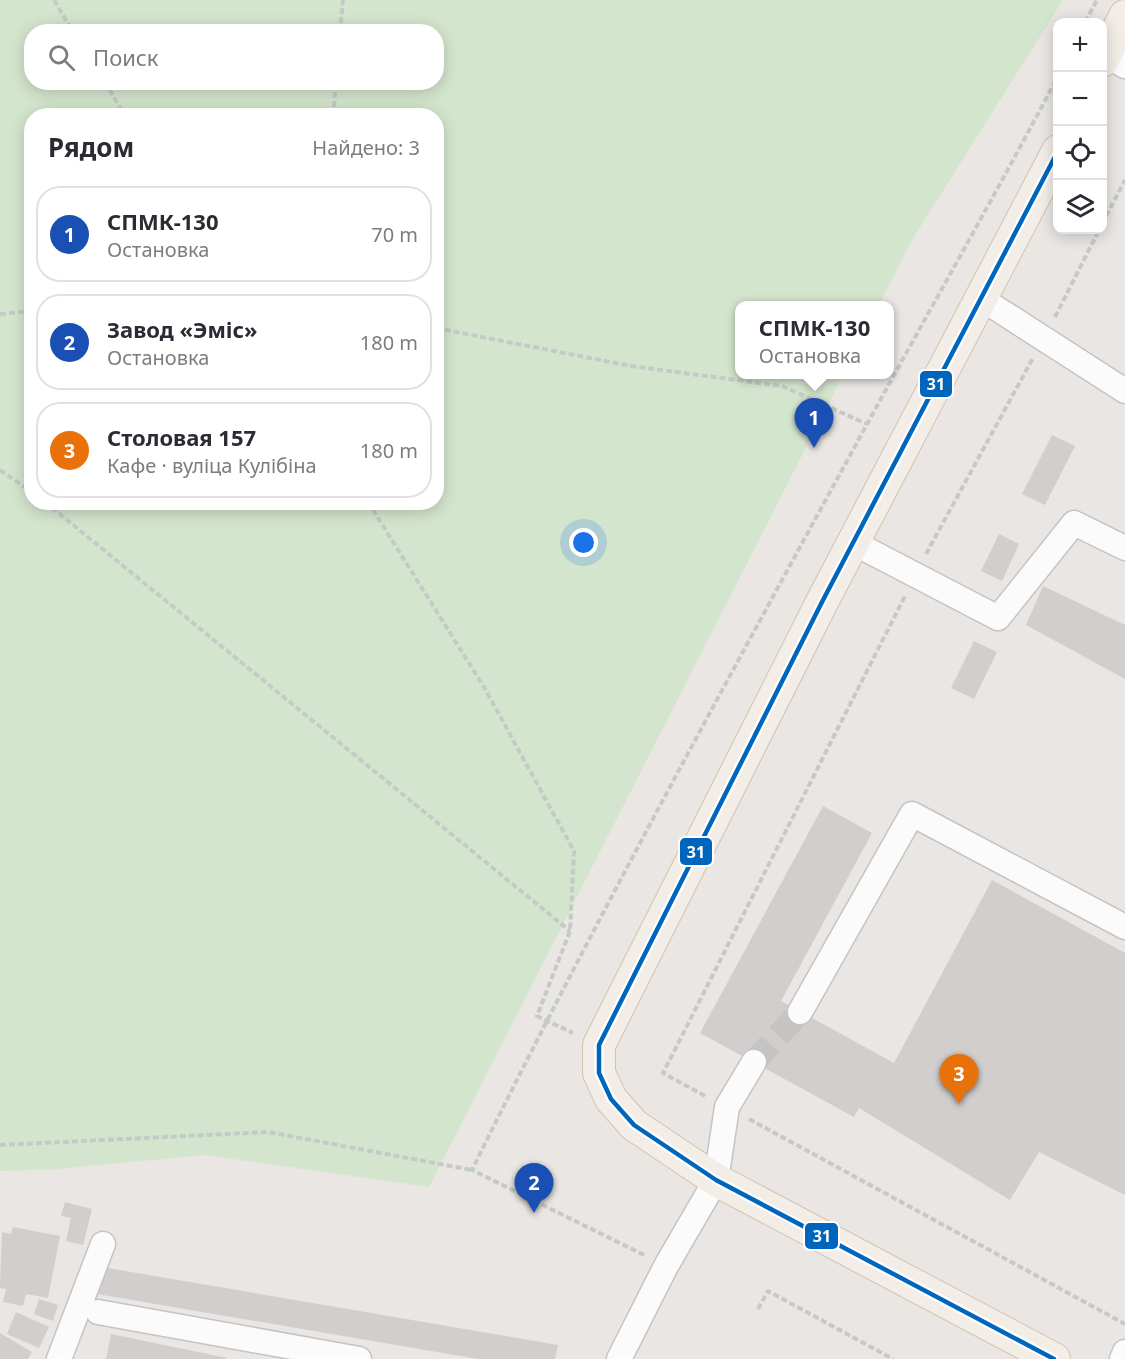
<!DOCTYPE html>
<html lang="ru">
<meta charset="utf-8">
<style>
body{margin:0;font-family:"Noto Sans",sans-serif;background:#f7f7f7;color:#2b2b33}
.controls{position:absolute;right:18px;top:18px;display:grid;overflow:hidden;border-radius:12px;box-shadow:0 3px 15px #0003}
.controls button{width:54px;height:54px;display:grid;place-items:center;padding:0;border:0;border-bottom:2px solid #e1e1e2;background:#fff;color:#2b2b33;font:30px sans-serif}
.you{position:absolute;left:584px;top:543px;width:21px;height:21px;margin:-15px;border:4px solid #fff;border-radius:50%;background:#1a73e8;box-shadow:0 0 0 9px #1a73e833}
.badge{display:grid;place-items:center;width:39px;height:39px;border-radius:50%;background:#ea580c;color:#fff;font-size:20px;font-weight:700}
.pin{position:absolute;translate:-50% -50px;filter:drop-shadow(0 2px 3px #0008)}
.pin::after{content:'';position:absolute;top:32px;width:21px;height:18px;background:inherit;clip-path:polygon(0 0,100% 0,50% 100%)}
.popup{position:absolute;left:735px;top:301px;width:159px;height:78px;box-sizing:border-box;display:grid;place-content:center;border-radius:12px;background:#fff;filter:drop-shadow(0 2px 4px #0005);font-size:20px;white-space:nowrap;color:#7c7c81}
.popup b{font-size:22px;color:#2b2b33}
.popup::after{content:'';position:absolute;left:50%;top:100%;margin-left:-12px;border:12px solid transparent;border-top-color:#fff}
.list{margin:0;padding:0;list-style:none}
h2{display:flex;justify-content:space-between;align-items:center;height:78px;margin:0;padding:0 24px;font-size:26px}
h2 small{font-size:20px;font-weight:400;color:#7c7c81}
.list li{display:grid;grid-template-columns:39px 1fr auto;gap:18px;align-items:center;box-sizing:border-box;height:96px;margin:0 12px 12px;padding:0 12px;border:2px solid #e1e1e2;border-radius:24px}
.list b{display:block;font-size:22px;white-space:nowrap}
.list p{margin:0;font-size:20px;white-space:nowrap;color:#7c7c81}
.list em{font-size:20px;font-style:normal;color:#7c7c81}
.icon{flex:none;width:33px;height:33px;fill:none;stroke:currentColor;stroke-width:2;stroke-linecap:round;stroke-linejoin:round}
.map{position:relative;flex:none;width:1125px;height:1359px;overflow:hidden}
.search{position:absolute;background:#fff;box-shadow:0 3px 15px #0003;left:24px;top:24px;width:420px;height:66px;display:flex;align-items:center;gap:15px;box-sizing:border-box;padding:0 21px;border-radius:24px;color:#7c7c81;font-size:22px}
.panel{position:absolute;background:#fff;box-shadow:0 3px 15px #0003;left:24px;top:108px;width:420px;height:402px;border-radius:24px}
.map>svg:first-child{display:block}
.green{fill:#d4e5cd;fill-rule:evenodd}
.building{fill:#d1cecd}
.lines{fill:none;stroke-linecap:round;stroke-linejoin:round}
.minor-tunnel{stroke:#c5c4c2;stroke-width:24;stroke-dasharray:24 12;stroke-linecap:butt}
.minor-casing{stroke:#c4c4c4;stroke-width:27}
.major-casing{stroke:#d2c2b0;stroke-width:34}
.path{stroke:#c4cbc6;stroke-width:4;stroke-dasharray:6 3;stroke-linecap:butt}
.minor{stroke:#fcfbfb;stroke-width:24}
.major{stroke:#f2ede6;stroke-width:32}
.bus-1-casing{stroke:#fff;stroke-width:9}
.bus-1{stroke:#0065bd;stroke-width:4.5}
.line-badge{stroke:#fff;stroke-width:2}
.badge-label{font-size:16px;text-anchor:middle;font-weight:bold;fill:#fff}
</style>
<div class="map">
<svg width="1125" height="1359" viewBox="0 0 1125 1359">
<rect width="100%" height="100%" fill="#e9e6e3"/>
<path class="green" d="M 0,0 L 1063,0 L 912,240 L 879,305 L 739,306 L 739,374 L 843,375 L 429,1187 L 205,1155 L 57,1169 L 0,1171 ZM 32,32 L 436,32 L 436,82 L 32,82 ZM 32,116 L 436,116 L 436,502 L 32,502 Z"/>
<g class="building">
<path d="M 1052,435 L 1075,446 L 1045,505 L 1022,494 Z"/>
<path d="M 999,534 L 1019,544 L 1002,581 L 981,571 Z"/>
<path d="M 1043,586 L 1125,625 L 1125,679 L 1026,625 Z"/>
<path d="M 974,641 L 997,652 L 974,699 L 951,688 Z"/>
<path d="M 823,806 L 872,833 L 781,1001 L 894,1063 L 992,880 L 1125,953 L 1125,1195 L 1039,1152 L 1010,1200 L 859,1108 L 854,1117 L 700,1033 Z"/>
<path d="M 65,1202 L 92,1209 L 83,1245 L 66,1241 L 71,1218 L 61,1216 Z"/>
<path d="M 13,1227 L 60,1236 L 48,1298 L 26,1294 L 23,1306 L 3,1302 L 6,1289 L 0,1288 L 2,1232 L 11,1234 Z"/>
<path d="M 96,1266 L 558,1345 L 555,1359 L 478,1359 L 91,1293 Z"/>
<path d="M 39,1299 L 58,1305 L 53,1321 L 34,1314 Z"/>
<path d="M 16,1312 L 49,1327 L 39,1348 L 7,1334 Z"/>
<path d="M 0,1333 L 32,1352 L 28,1359 L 0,1359 Z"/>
<path d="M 111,1334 L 227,1358 L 227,1359 L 106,1359 Z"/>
</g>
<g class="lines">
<path class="minor-tunnel" d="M 754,1062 L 800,1012"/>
<g class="minor-casing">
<g id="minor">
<path d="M 1106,55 L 1125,66"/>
<path d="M 982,299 L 1125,391"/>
<path d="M 854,543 L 998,618 L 1074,523 L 1125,548"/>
<path d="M 800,1012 L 912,814 L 1125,927"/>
<path d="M 98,1312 L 359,1359"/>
<path d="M 59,1359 L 103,1244"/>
<path d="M 619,1359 L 666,1266 L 716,1180 L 727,1107 L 754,1062"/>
<path d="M 1122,1359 L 1125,1352"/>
</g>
</g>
<g class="major-casing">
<g id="major">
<path d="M 1102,61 L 1125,16"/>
<path d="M 1054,1359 L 716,1180 L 634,1125 L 611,1099 L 599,1073 L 599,1045 L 822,602 L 1058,151"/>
</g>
</g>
<g class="path">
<path d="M 54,0 L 73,32"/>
<path d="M 1085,22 L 1097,0"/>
<path d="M 340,32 L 343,0"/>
<path d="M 105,82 L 125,116"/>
<path d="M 333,116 L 336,82"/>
<path d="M 1102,224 L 1125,180"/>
<path d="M 0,314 L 32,311"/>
<path d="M 1055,317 L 1099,230"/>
<path d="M 436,328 L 631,366 L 782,386 L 867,424"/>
<path d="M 0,470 L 32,492"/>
<path d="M 45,502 L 570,931"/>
<path d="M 368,502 L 484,687 L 574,851 L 570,931 L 537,1016 L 573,1033"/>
<path d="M 926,554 L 1033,358"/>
<path d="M 705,1096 L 663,1073 L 905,596"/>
<path d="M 749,1119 L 1125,1324"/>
<path d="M 0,1145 L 268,1132 L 472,1170"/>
<path d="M 644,1255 L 472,1170 C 596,918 732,672 866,426 C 930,309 996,194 1058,76"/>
<path d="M 758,1309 L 768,1291 L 893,1359"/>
</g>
<use href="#minor" class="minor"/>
<use href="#major" class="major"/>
<g class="bus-1-casing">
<path id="bus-1" d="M 1054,1359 L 716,1180 L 634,1125 L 611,1099 L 599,1073 L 599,1045 L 822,602 L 1058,151"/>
</g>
<use href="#bus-1" class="bus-1"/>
</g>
<g class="line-badge">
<rect x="919" y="370" width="34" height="28" rx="6" fill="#0065bd"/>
<rect x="679" y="837" width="34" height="29" rx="6" fill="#0065bd"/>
<rect x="804" y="1222" width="35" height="28" rx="6" fill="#0065bd"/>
</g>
<g class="badge-label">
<text x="936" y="390">31</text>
<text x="696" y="858">31</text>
<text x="822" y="1242">31</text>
</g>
</svg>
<div class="controls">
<button>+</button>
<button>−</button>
<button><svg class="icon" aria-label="locate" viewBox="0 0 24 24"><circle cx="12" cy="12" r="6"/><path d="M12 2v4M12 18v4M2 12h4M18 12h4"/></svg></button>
<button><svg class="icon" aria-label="layers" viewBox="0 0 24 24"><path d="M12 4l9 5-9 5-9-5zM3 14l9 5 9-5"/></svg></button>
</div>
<div class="you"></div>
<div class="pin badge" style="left:814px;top:448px;background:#1a4fb4">1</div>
<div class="popup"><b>СПМК-130</b>Остановка</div>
<div class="pin badge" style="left:534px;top:1213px;background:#1a4fb4">2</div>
<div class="pin badge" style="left:959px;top:1104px;background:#e8710a">3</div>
<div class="search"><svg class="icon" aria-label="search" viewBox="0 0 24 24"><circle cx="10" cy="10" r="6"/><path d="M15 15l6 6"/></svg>Поиск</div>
<section class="panel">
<h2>Рядом<small>Найдено: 3</small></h2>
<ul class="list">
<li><span class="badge" style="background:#1a4fb4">1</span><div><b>СПМК-130</b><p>Остановка</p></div><em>70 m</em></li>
<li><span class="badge" style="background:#1a4fb4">2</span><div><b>Завод «Эміс»</b><p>Остановка</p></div><em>180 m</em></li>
<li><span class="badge" style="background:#e8710a">3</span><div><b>Столовая 157</b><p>Кафе · вуліца Кулібіна</p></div><em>180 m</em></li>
</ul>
</section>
</div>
